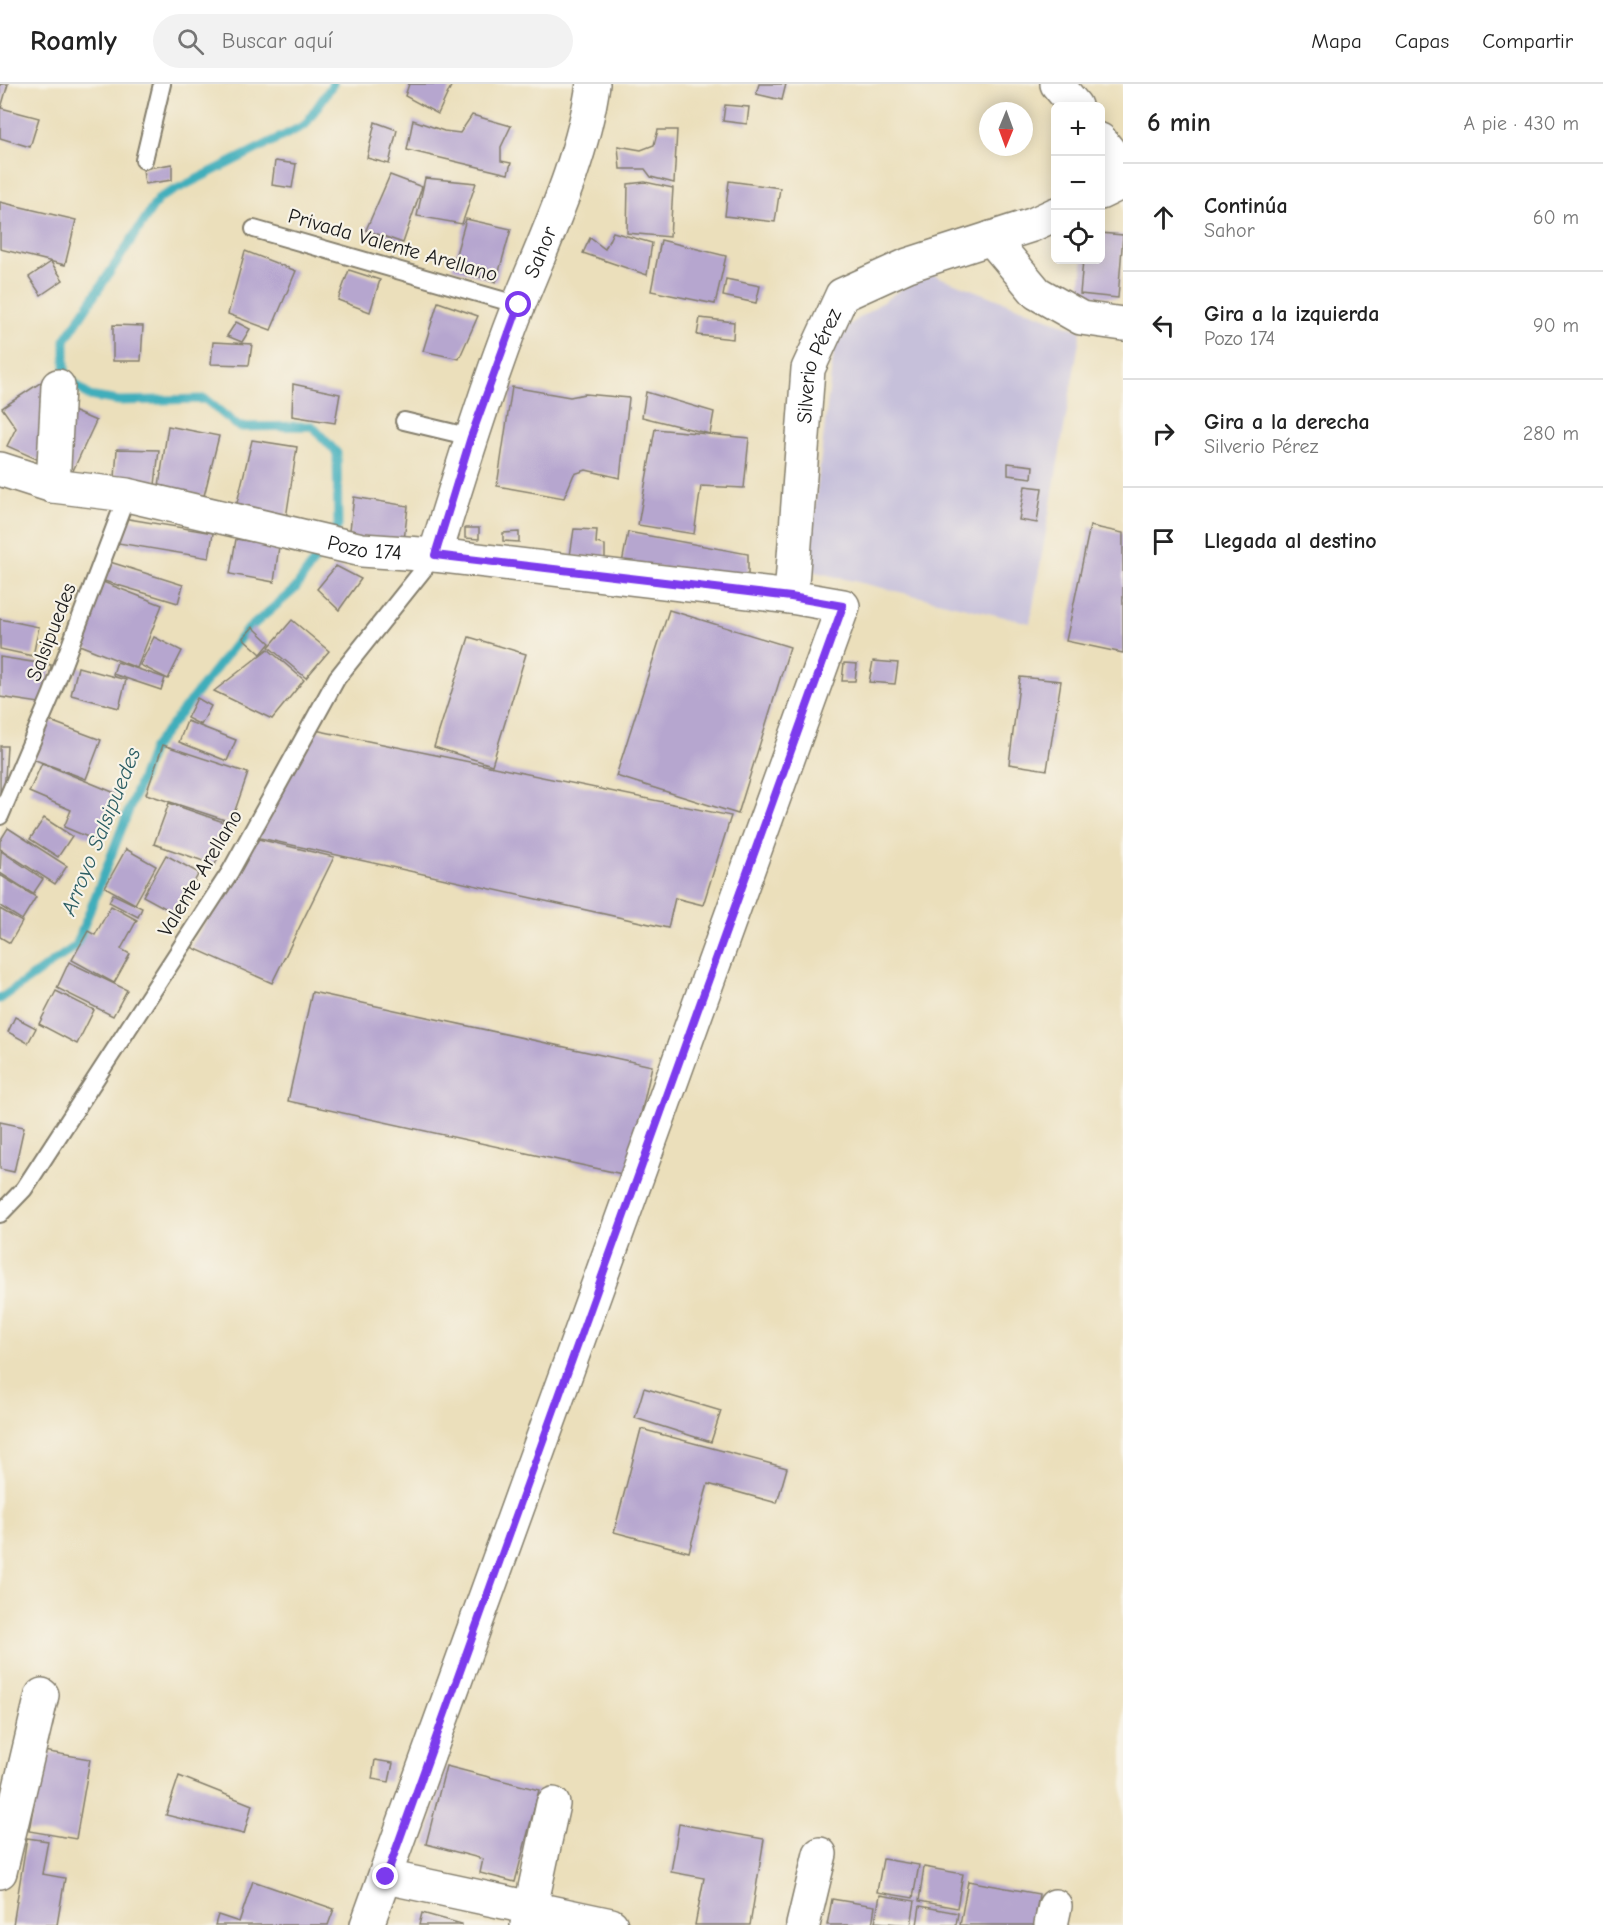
<!DOCTYPE html>
<html lang="es">
<meta charset="utf-8">
<style>
body{margin:0;font-family:"Comic Neue",sans-serif;background:#f2f2f2;color:#222}
.controls{position:absolute;right:18px;top:18px;display:grid;overflow:hidden;border-radius:9px;box-shadow:0 3px 15px #0003}
.controls button{width:54px;height:54px;display:grid;place-items:center;padding:0;border:0;border-bottom:2px solid #e0e0e0;background:#fff;color:#222;font:30px sans-serif}
.compass{position:absolute;left:979px;top:18px;width:54px;height:54px;border-radius:50%;background:#fff;box-shadow:0 3px 15px #0003;rotate:181deg}
.stop{position:absolute;width:18px;height:18px;margin:-14px;border:4px solid #7c3aed;border-radius:50%;background:#fff}
.stop.end{background:#7c3aed;border-color:#fff;box-shadow:0 2px 6px #0008}
.list{margin:0;padding:0;list-style:none}
h2{display:flex;justify-content:space-between;align-items:center;height:78px;margin:0;padding:0 24px;font-size:26px}
h2 small{font-size:20px;font-weight:400;color:#767676}
.list li{display:grid;grid-template-columns:39px 1fr auto;gap:18px;align-items:center;box-sizing:border-box;height:108px;padding:0 24px;border-top:2px solid #e0e0e0}
.list b{display:block;font-size:22px;white-space:nowrap}
.list p{margin:0;font-size:20px;white-space:nowrap;color:#767676}
.list em{font-size:20px;font-style:normal;color:#767676}
.icon{flex:none;width:33px;height:33px;fill:none;stroke:currentColor;stroke-width:2;stroke-linecap:round;stroke-linejoin:round}
.map{position:relative;flex:none;width:1123px;height:1841px;overflow:hidden}
header{display:flex;align-items:center;gap:36px;box-sizing:border-box;height:84px;padding:0 30px;background:#fff;border-bottom:2px solid #e0e0e0}
header strong{font-size:28px}
nav{display:flex;gap:33px;margin-inline-start:auto;font-size:21px}
.search{width:420px;height:54px;background:#f2f2f2;display:flex;align-items:center;gap:15px;box-sizing:border-box;padding:0 21px;border-radius:33px;color:#767676;font-size:22px}
main{display:flex}
aside{flex:1;background:#fff}
.map>svg:first-child{display:block}
.industrial{fill:#c6c0da}
.lines{fill:none;stroke-linecap:round;stroke-linejoin:round}
.stream{stroke:#3faebb;stroke-width:9}
.building{fill:#b6a6cf}
.service-casing{stroke:#847e6c;stroke-width:20}
.minor-casing{stroke:#847e6c;stroke-width:36}
.service{stroke:#fff;stroke-width:16}
.minor{stroke:#fff;stroke-width:33}
.route{stroke:#7c3aed;stroke-width:8}
.labels{text-anchor:middle;stroke-width:4.5;stroke-linejoin:round;paint-order:stroke}
.street-label{font-size:21px;fill:#1c1c1c;stroke:#f7f3e8}
.water-label{font-size:22px;font-style:italic;fill:#2c5e64;stroke:#f7f3e8}
</style>
<header>
<strong>Roamly</strong>
<div class="search"><svg class="icon" aria-label="search" viewBox="0 0 24 24"><circle cx="10" cy="10" r="6"/><path d="M15 15l6 6"/></svg>Buscar aquí</div>
<nav><a>Mapa</a><a>Capas</a><a>Compartir</a></nav>
</header>
<main>
<div class="map">
<svg width="1123" height="1841" viewBox="0 0 1123 1841">
<rect width="100%" height="100%" fill="#f7f3e8"/>
<filter id="ink" filterUnits="userSpaceOnUse"><feTurbulence type="fractalNoise" baseFrequency=".0167" numOctaves="2"/><feDisplacementMap in="SourceGraphic" scale="12" xChannelSelector="R" yChannelSelector="G"/><feConvolveMatrix kernelMatrix="1 2 1 2 8 2 1 2 1" color-interpolation-filters="sRGB"/></filter>
<filter id="wash" filterUnits="userSpaceOnUse"><feTurbulence type="fractalNoise" baseFrequency=".008" numOctaves="4" result="noise"/><feDisplacementMap in="SourceGraphic" scale="24" xChannelSelector="R" yChannelSelector="G"/><feGaussianBlur stdDeviation="1.35" result="paint"/><feColorMatrix in="noise" values="0 0 0 0 0 0 0 0 0 0 0 0 0 0 0 0 0 1.4 0 .05"/><feComposite in="paint" operator="in"/></filter>
<g filter="url(#wash)">
<rect width="100%" height="100%" fill="#ebdfbb"/>
<path class="industrial" d="M 926,188 L 1081,247 L 1030,539 L 807,486 L 836,250 Z"/>
<g class="lines">
<path class="stream" d="M 0,915 L 76,862 L 153,664 L 245,548 L 295,505 L 338,442 L 337,369 L 312,342 L 239,343 L 205,315 L 119,317 L 89,312 L 65,291 L 65,256 L 159,114 L 305,41 L 333,0"/>
</g>
<g id="blocks">
<g class="building">
<path d="M 0,0 L 8,0 L 1,24 L 39,34 L 30,63 L 0,54 Z"/>
<path d="M 409,0 L 452,0 L 438,30 L 405,12 Z"/>
<path d="M 759,0 L 786,0 L 782,16 L 756,10 Z"/>
<path d="M 725,21 L 749,23 L 747,40 L 723,37 Z"/>
<path d="M 472,31 L 511,42 L 501,63 L 501,77 L 511,79 L 508,90 L 407,66 L 413,36 L 444,47 L 460,49 Z"/>
<path d="M 375,38 L 397,46 L 389,80 L 367,74 Z"/>
<path d="M 658,46 L 677,46 L 674,99 L 651,93 L 645,85 L 620,85 L 618,62 L 641,66 L 654,61 Z"/>
<path d="M 275,77 L 296,80 L 292,104 L 272,101 Z"/>
<path d="M 172,80 L 172,96 L 145,100 L 143,85 Z"/>
<path d="M 390,91 L 422,103 L 403,159 L 366,146 Z"/>
<path d="M 425,94 L 476,99 L 462,140 L 417,132 Z"/>
<path d="M 729,97 L 780,104 L 775,138 L 725,132 Z"/>
<path d="M 645,98 L 673,104 L 670,153 L 627,149 L 628,100 Z"/>
<path d="M 0,118 L 76,136 L 65,181 L 0,165 Z"/>
<path d="M 466,135 L 511,145 L 496,198 L 452,184 Z"/>
<path d="M 613,148 L 652,159 L 647,191 L 583,169 L 590,154 L 605,165 Z"/>
<path d="M 1100,149 L 1123,151 L 1118,214 L 1080,210 L 1083,176 L 1100,176 Z"/>
<path d="M 661,156 L 726,172 L 715,220 L 651,207 Z"/>
<path d="M 245,167 L 296,187 L 271,246 L 228,230 Z"/>
<path d="M 51,178 L 63,196 L 41,211 L 29,193 Z"/>
<path d="M 349,186 L 380,196 L 370,228 L 338,216 Z"/>
<path d="M 726,195 L 760,202 L 756,219 L 723,212 Z"/>
<path d="M 438,218 L 478,232 L 459,275 L 423,267 Z"/>
<path d="M 700,234 L 734,238 L 733,255 L 697,251 Z"/>
<path d="M 236,238 L 250,245 L 242,258 L 227,252 Z"/>
<path d="M 113,241 L 143,242 L 141,277 L 113,277 Z"/>
<path d="M 213,258 L 252,260 L 249,281 L 211,280 Z"/>
<path d="M 49,293 L 41,377 L 7,362 L 16,344 L 2,324 Z"/>
<path d="M 293,300 L 340,310 L 335,339 L 292,332 Z"/>
<path d="M 512,303 L 570,313 L 585,310 L 629,314 L 620,394 L 586,386 L 574,390 L 564,414 L 497,402 Z"/>
<path d="M 646,308 L 714,328 L 710,350 L 642,333 Z"/>
<path d="M 68,325 L 96,337 L 71,391 L 44,379 Z"/>
<path d="M 168,342 L 219,352 L 204,412 L 159,402 Z"/>
<path d="M 655,345 L 749,354 L 744,404 L 701,402 L 694,450 L 638,441 Z"/>
<path d="M 252,356 L 297,363 L 286,434 L 236,423 Z"/>
<path d="M 117,365 L 159,366 L 155,401 L 115,394 Z"/>
<path d="M 1008,379 L 1033,382 L 1032,394 L 1008,391 Z"/>
<path d="M 1025,402 L 1042,404 L 1037,439 L 1019,436 Z"/>
<path d="M 354,413 L 408,422 L 403,465 L 349,454 Z"/>
<path d="M 123,434 L 213,449 L 209,474 L 118,459 Z"/>
<path d="M 1090,442 L 1123,449 L 1123,569 L 1066,557 Z"/>
<path d="M 465,444 L 479,444 L 479,455 L 465,454 Z"/>
<path d="M 574,445 L 597,446 L 596,459 L 605,461 L 605,475 L 570,472 Z"/>
<path d="M 519,448 L 519,458 L 503,457 L 503,449 Z"/>
<path d="M 628,448 L 748,470 L 748,496 L 622,479 Z"/>
<path d="M 236,455 L 279,462 L 274,498 L 230,490 Z"/>
<path d="M 110,478 L 183,501 L 178,519 L 104,497 Z"/>
<path d="M 336,482 L 361,495 L 339,526 L 317,505 Z"/>
<path d="M 103,498 L 162,521 L 137,584 L 77,560 Z"/>
<path d="M 669,526 L 790,563 L 738,730 L 616,692 Z"/>
<path d="M 0,535 L 39,543 L 33,572 L 0,565 Z"/>
<path d="M 292,536 L 329,567 L 306,594 L 269,563 Z"/>
<path d="M 253,543 L 270,559 L 261,570 L 243,554 Z"/>
<path d="M 154,553 L 182,567 L 168,595 L 140,581 Z"/>
<path d="M 469,553 L 526,570 L 492,681 L 434,663 Z"/>
<path d="M 268,565 L 304,596 L 272,635 L 214,607 Z"/>
<path d="M 0,573 L 51,581 L 46,620 L 0,613 Z"/>
<path d="M 873,577 L 898,579 L 895,600 L 869,598 Z"/>
<path d="M 117,578 L 165,594 L 161,606 L 113,590 Z"/>
<path d="M 844,579 L 857,580 L 855,597 L 842,597 Z"/>
<path d="M 78,583 L 126,596 L 119,624 L 71,611 Z"/>
<path d="M 1020,593 L 1061,597 L 1047,686 L 1009,680 Z"/>
<path d="M 197,614 L 211,622 L 201,641 L 187,634 Z"/>
<path d="M 45,635 L 101,656 L 86,695 L 30,674 Z"/>
<path d="M 187,637 L 236,656 L 227,677 L 179,658 Z"/>
<path d="M 310,645 L 731,732 L 703,821 L 675,814 L 668,844 L 251,752 Z"/>
<path d="M 163,661 L 248,689 L 231,738 L 146,710 Z"/>
<path d="M 0,662 L 7,662 L 4,711 L 0,711 Z"/>
<path d="M 42,679 L 115,709 L 95,756 L 64,743 L 71,726 L 29,708 Z"/>
<path d="M 169,719 L 229,740 L 215,781 L 154,760 Z"/>
<path d="M 44,734 L 72,752 L 58,773 L 30,755 Z"/>
<path d="M 8,744 L 67,782 L 55,800 L 0,765 L 0,757 Z"/>
<path d="M 254,754 L 334,773 L 272,899 L 191,863 Z"/>
<path d="M 126,765 L 156,782 L 135,820 L 105,803 Z"/>
<path d="M 1,767 L 43,795 L 33,810 L 0,789 Z"/>
<path d="M 166,771 L 199,789 L 176,830 L 143,812 Z"/>
<path d="M 0,791 L 36,813 L 22,836 L 0,822 Z"/>
<path d="M 113,810 L 142,824 L 138,833 L 109,818 Z"/>
<path d="M 111,822 L 137,836 L 121,865 L 130,870 L 114,899 L 72,876 L 88,847 L 95,851 Z"/>
<path d="M 0,825 L 22,838 L 10,859 L 0,853 Z"/>
<path d="M 69,878 L 127,906 L 113,932 L 57,904 Z"/>
<path d="M 56,907 L 94,926 L 77,960 L 39,940 Z"/>
<path d="M 312,908 L 652,982 L 627,1091 L 288,1017 Z"/>
<path d="M 15,933 L 36,944 L 28,959 L 8,948 Z"/>
<path d="M 0,1038 L 24,1043 L 14,1088 L 0,1085 Z"/>
<path d="M 644,1304 L 721,1327 L 711,1358 L 635,1334 Z"/>
<path d="M 641,1345 L 787,1384 L 777,1419 L 708,1400 L 689,1468 L 614,1448 Z"/>
<path d="M 43,1667 L 90,1675 L 76,1755 L 29,1747 Z"/>
<path d="M 375,1676 L 393,1679 L 389,1698 L 372,1695 Z"/>
<path d="M 446,1682 L 539,1706 L 515,1798 L 480,1789 L 483,1775 L 426,1760 Z"/>
<path d="M 179,1692 L 252,1721 L 244,1750 L 166,1731 Z"/>
<path d="M 679,1740 L 764,1755 L 750,1841 L 695,1841 L 704,1794 L 671,1788 Z"/>
<path d="M 27,1754 L 48,1757 L 42,1790 L 65,1794 L 57,1841 L 13,1841 Z"/>
<path d="M 883,1775 L 919,1781 L 913,1814 L 877,1808 Z"/>
<path d="M 924,1783 L 963,1790 L 957,1824 L 919,1817 Z"/>
<path d="M 253,1797 L 334,1825 L 328,1841 L 215,1841 L 218,1831 L 239,1838 Z"/>
<path d="M 968,1797 L 1039,1810 L 1034,1841 L 960,1841 Z"/>
<path d="M 880,1811 L 915,1817 L 911,1841 L 875,1838 Z"/>
<path d="M 832,1815 L 875,1822 L 872,1841 L 827,1841 Z"/>
<path d="M 920,1822 L 958,1829 L 956,1841 L 917,1841 Z"/>
<path d="M 422,1829 L 462,1840 L 462,1841 L 419,1841 Z"/>
</g>
</g>
</g>
<g filter="url(#ink)">
<use href="#blocks" fill-opacity="0" stroke="#847e6c" stroke-width="1.5"/>
<g class="lines">
<g class="service-casing">
<g id="service">
<path d="M 144,76 L 162,0"/>
<path d="M 254,145 L 519,221"/>
<path d="M 404,337 L 471,353"/>
<path d="M 0,732 L 51,612 L 127,411"/>
<path d="M 0,1130 L 24,1105 L 230,788 L 337,594 L 435,471"/>
</g>
</g>
<g class="minor-casing">
<g id="minor">
<path d="M 1057,0 L 1075,22"/>
<path d="M 1100,56 L 1123,85"/>
<path d="M 1100,109 L 1123,98"/>
<path d="M 991,154 L 1037,209 L 1081,234 L 1123,240"/>
<path id="s1" d="M 0,385 L 53,402 L 127,411 L 362,466 L 435,471 L 791,513 L 843,522 L 367,1841"/>
<path d="M 53,402 L 58,302"/>
<path id="s2" d="M 435,471 C 461,387 487,302 519,220 C 547,150 583,75 593,0"/>
<path id="s3" d="M 791,513 L 808,285 L 842,211 L 908,181 L 1032,141 L 1056,130"/>
<path d="M 0,1788 L 42,1611"/>
<path d="M 386,1793 L 611,1841"/>
<path d="M 527,1841 L 553,1720"/>
<path d="M 803,1841 L 820,1770"/>
<path d="M 1051,1841 L 1055,1822"/>
</g>
</g>
<use href="#service" class="service"/>
<use href="#minor" class="minor"/>
</g>
</g>
<g class="lines" filter="url(#ink)">
<path class="route" d="M 386,1793 L 843,522 L 791,513 L 435,471 L 471,353 L 519,221"/>
</g>
<g class="labels">
<g class="street-label">
<text transform="translate(393 161) rotate(16)" y="7">Privada Valente Arellano</text>
<text dy="7" stroke="none"><textPath href="#s2" startOffset="321">Sahor</textPath></text>
<text dy="7" stroke="none"><textPath href="#s3" startOffset="234">Silverio Pérez</textPath></text>
<text dy="7" stroke="none"><textPath href="#s1" startOffset="374">Pozo 174</textPath></text>
<text transform="translate(51 548) rotate(-69)" y="7">Salsipuedes</text>
<text transform="translate(200 789) rotate(-59)" y="7">Valente Arellano</text>
</g>
<g class="water-label">
<text transform="translate(100 747) rotate(-68)" y="8">Arroyo Salsipuedes</text>
</g>
</g>
</svg>
<div class="controls">
<button>+</button>
<button>−</button>
<button><svg class="icon" aria-label="locate" viewBox="0 0 24 24"><circle cx="12" cy="12" r="6"/><path d="M12 2v4M12 18v4M2 12h4M18 12h4"/></svg></button>
</div>
<svg class="compass" viewBox="-18 -18 36 36"><path d="M0-13l5 13h-10z" fill="#e53935"/><path d="M0 13l5-13h-10z" fill="#767676"/></svg>
<div class="stop" style="left:519px;top:221px"></div>
<div class="stop end" style="left:386px;top:1793px"></div>
</div>
<aside>
<h2>6 min<small>A pie · 430 m</small></h2>
<ul class="list">
<li><svg class="icon" aria-label="ahead" viewBox="0 0 24 24"><path d="M12 20V5M6 11l6-6 6 6"/></svg><div><b>Continúa</b><p>Sahor</p></div><em>60 m</em></li>
<li><svg class="icon" aria-label="left" viewBox="0 0 24 24"><path d="M17 20v-9H6M10 6l-5 5 5 5"/></svg><div><b>Gira a la izquierda</b><p>Pozo 174</p></div><em>90 m</em></li>
<li><svg class="icon" aria-label="right" viewBox="0 0 24 24"><path d="M7 20v-9h11M14 6l5 5-5 5"/></svg><div><b>Gira a la derecha</b><p>Silverio Pérez</p></div><em>280 m</em></li>
<li><svg class="icon" aria-label="arrive" viewBox="0 0 24 24"><path d="M6 21V4h12l-3 4 3 4H6"/></svg><div><b>Llegada al destino</b></div></li>
</ul>
</aside>
</main>
